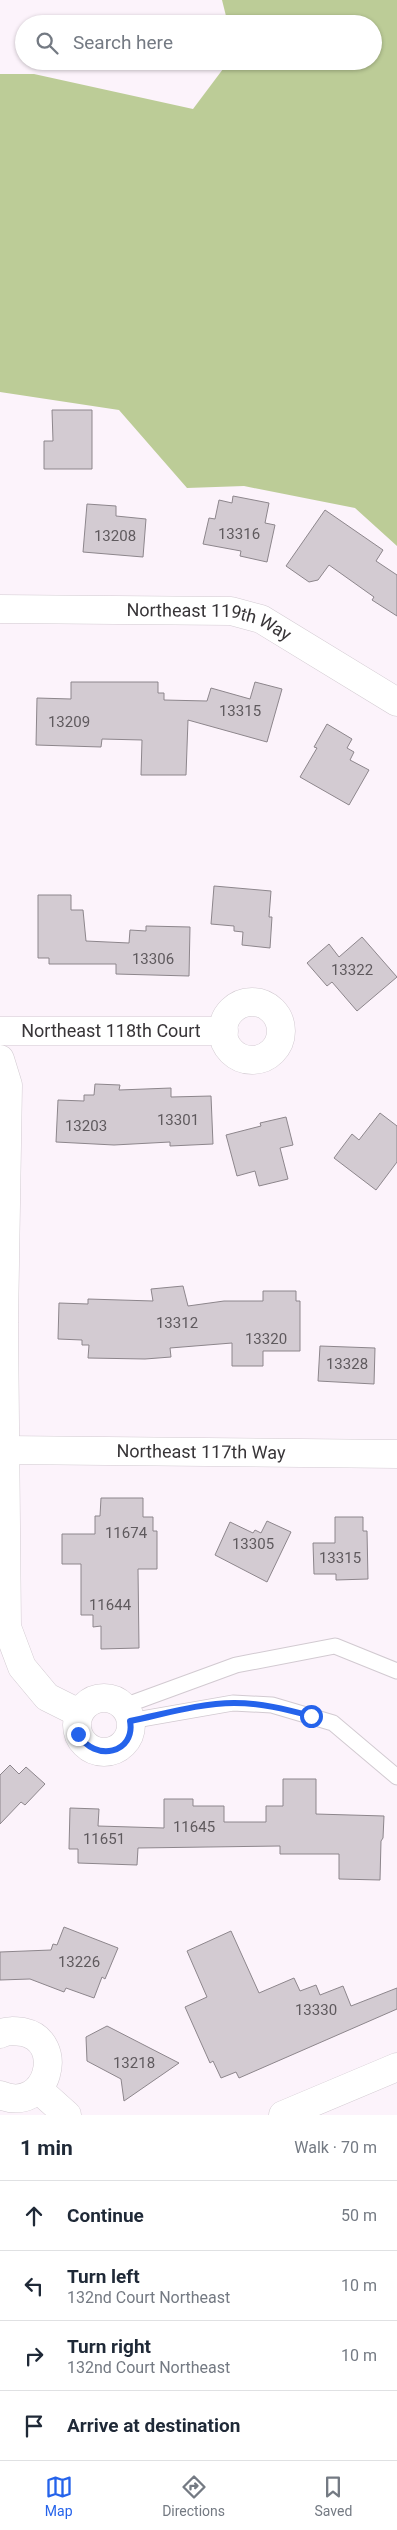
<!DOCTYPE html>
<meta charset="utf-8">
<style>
body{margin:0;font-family:Roboto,sans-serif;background:#f2f2f3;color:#1f2937}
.stop{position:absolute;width:15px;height:15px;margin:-11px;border:4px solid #2563eb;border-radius:50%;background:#fff}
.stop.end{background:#2563eb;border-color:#fff;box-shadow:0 1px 5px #0008}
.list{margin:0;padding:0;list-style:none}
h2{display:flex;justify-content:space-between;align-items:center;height:65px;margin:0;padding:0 20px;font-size:21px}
h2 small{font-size:16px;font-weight:400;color:#747a83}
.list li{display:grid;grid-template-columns:32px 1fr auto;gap:15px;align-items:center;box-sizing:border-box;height:70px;padding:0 20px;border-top:1px solid #e0e1e3}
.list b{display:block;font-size:19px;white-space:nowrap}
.list p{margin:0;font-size:16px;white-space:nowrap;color:#747a83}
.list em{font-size:16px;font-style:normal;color:#747a83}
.icon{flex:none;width:28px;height:28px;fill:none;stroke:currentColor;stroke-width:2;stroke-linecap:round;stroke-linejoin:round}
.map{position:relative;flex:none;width:397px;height:2115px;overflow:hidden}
.search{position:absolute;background:#fff;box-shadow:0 1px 4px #0004;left:15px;right:15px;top:15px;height:55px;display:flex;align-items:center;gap:12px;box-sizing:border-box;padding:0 18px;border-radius:28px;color:#747a83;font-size:19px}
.sheet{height:345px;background:#fff}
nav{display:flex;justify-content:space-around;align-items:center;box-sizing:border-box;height:70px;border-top:1px solid #e0e1e3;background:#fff;font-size:14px;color:#747a83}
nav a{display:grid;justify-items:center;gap:2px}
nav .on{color:#2563eb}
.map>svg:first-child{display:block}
.green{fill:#bccc97}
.building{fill:#d3cbd2;stroke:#8d868c}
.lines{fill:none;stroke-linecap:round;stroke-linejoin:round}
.lane-casing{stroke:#d2cad1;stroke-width:17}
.street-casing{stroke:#d2cad1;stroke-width:29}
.lane{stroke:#fff;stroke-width:15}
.street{stroke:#fff;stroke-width:28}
.route{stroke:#2563eb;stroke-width:6}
.labels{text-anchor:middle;stroke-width:5;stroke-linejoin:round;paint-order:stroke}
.number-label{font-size:15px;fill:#5f5a5e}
.street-label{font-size:18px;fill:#383538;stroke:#fff}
</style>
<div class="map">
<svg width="397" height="2115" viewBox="0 0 397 2115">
<rect width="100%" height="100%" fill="#fcf3fb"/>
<path class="green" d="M 222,0 L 397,0 L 397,546 L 355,508 L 244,486 L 187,488 L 119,410 L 0,392 L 0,74 L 34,74 L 193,109 L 229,61 L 373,61 L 373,24 L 228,24 Z"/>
<g class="building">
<path d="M 52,410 L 92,410 L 92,469 L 44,469 L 44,441 L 53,441 Z"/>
<path d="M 233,496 L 269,503 L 265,523 L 275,525 L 267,562 L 240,556 L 241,551 L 203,544 L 209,518 L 215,519 L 219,500 L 232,503 Z"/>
<path d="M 87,504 L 116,506 L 116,516 L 146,519 L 143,557 L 83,552 Z"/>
<path d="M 325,510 L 383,550 L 376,561 L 397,575 L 397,616 L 372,600 L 374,597 L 329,565 L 318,580 L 309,582 L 286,566 Z"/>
<path d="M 71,682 L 158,682 L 158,693 L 164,693 L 164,700 L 207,701 L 211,688 L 250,699 L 255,682 L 282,689 L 267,742 L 188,720 L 186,775 L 141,775 L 142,740 L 102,739 L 101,747 L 36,745 L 37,698 L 71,699 Z"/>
<path d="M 327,724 L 352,739 L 347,748 L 354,752 L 350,760 L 369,770 L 349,805 L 300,777 L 317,748 L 314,747 Z"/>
<path d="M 214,886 L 271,891 L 269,917 L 272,917 L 270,948 L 242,945 L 243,932 L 234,931 L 234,926 L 211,924 Z"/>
<path d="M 38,895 L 71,895 L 71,910 L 83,910 L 86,941 L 129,943 L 130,930 L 146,931 L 146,926 L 190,927 L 189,976 L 116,974 L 116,964 L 49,964 L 49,958 L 38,958 Z"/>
<path d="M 362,937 L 397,977 L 357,1011 L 332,982 L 327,986 L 307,963 L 329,944 L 339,957 Z"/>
<path d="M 95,1084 L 120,1085 L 119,1090 L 171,1088 L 171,1097 L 211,1096 L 213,1144 L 170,1146 L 170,1142 L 114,1145 L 56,1142 L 58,1100 L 84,1101 L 84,1095 L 94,1095 Z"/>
<path d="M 380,1113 L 397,1126 L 397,1162 L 376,1190 L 334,1158 L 352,1134 L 359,1140 Z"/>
<path d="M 286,1117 L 293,1145 L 280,1148 L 288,1179 L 259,1186 L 255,1171 L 237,1176 L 226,1135 L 261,1126 L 260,1123 Z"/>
<path d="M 183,1286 L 188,1306 L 224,1301 L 263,1301 L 263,1291 L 296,1291 L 296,1301 L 300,1301 L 300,1351 L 263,1351 L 263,1366 L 232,1366 L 232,1343 L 170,1348 L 171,1357 L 145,1359 L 88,1358 L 89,1345 L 82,1345 L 82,1340 L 58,1339 L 59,1303 L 88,1304 L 88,1299 L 153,1301 L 151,1289 Z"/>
<path d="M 320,1346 L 375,1348 L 374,1384 L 318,1381 Z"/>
<path d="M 101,1498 L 143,1498 L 143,1517 L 153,1517 L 153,1531 L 157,1531 L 157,1569 L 138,1569 L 139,1648 L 101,1649 L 101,1626 L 93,1627 L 93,1615 L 81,1615 L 81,1564 L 62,1564 L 62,1534 L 95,1534 L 95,1516 L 100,1516 Z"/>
<path d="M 335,1517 L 363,1517 L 363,1531 L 367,1531 L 368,1579 L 336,1580 L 336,1574 L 314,1574 L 313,1543 L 335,1543 Z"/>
<path d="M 267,1521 L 291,1532 L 267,1582 L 215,1555 L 230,1522 L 253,1533 L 255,1530 L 261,1533 Z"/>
<path d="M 10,1765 L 19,1774 L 26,1767 L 45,1784 L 25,1805 L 21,1802 L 0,1824 L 0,1775 Z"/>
<path d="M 283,1779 L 316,1779 L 316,1814 L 384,1816 L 383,1838 L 381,1841 L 380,1880 L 339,1879 L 339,1854 L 280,1854 L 280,1846 L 138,1848 L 137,1865 L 78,1863 L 78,1849 L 69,1849 L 70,1808 L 99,1809 L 98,1826 L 164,1828 L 164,1799 L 193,1799 L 193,1806 L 224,1806 L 224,1822 L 266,1822 L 266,1806 L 283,1806 Z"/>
<path d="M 64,1927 L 118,1948 L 105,1979 L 102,1977 L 94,1998 L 66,1988 L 64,1992 L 30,1979 L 0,1980 L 0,1952 L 51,1950 L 53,1944 L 57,1945 Z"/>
<path d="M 231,1931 L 259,1993 L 294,1978 L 300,1991 L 316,1985 L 320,1995 L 343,1986 L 351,2006 L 397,1988 L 397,2009 L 239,2078 L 236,2072 L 221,2078 L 213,2061 L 210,2063 L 185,2007 L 207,1997 L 187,1951 Z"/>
<path d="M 107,2026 L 179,2063 L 124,2101 L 121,2079 L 87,2061 L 86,2037 Z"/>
</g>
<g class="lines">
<g class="lane-casing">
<g id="lane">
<path d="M 124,1706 L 236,1665 L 335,1646 L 397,1671"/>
<path d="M 130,1721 L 233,1703 L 272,1705 L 333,1723 L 397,1777"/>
</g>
</g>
<g class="street-casing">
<g id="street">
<path id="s1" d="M 0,609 L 231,611 L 261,619 L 397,702"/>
<circle cx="252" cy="1031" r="29"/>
<path id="s2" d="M 0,1031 L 224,1031"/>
<path d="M 0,1059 L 8,1085 L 4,1323 L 7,1627 L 22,1667 L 47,1697 L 79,1713"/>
<path id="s3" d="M 6,1450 L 397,1454"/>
<circle cx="104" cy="1725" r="27"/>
<path d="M 0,2034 C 7,2030 15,2031 23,2032 C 67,2041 48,2115 0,2095"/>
<path d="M 38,2089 L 67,2115"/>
<path d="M 283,2115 L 397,2067"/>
</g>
</g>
<use href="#lane" class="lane"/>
<use href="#street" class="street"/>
</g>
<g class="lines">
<path class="route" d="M 78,1734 C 95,1763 136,1753 130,1721 C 164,1714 200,1703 234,1703 C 261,1703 285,1709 311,1716"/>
</g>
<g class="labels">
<g class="number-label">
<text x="239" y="539">13316</text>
<text x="115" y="541">13208</text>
<text x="240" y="716">13315</text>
<text x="69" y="727">13209</text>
<text x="153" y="964">13306</text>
<text x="352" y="975">13322</text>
<text x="178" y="1125">13301</text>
<text x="86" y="1131">13203</text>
<text x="177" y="1328">13312</text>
<text x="266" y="1344">13320</text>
<text x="347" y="1369">13328</text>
<text x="126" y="1538">11674</text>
<text x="253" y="1549">13305</text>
<text x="340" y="1563">13315</text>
<text x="110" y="1610">11644</text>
<text x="194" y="1832">11645</text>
<text x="104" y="1844">11651</text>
<text x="79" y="1967">13226</text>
<text x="316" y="2015">13330</text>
<text x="134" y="2068">13218</text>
</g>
<g class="street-label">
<text dy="6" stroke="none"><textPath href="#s1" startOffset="211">Northeast 119th Way</textPath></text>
<text dy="6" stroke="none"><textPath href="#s2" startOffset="111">Northeast 118th Court</textPath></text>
<text dy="6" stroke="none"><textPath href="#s3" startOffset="195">Northeast 117th Way</textPath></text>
</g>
</g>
</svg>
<div class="stop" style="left:311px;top:1716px"></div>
<div class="stop end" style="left:78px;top:1734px"></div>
<div class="search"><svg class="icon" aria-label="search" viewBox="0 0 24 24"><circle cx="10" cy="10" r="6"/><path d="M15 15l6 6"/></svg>Search here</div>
</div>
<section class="sheet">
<h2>1 min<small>Walk · 70 m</small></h2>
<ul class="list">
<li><svg class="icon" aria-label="ahead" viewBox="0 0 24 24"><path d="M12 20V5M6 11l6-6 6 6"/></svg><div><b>Continue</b></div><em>50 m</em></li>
<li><svg class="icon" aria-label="left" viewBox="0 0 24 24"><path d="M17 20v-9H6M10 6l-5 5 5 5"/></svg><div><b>Turn left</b><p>132nd Court Northeast</p></div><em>10 m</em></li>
<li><svg class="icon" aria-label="right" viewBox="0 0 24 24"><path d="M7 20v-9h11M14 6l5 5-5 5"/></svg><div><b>Turn right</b><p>132nd Court Northeast</p></div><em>10 m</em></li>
<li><svg class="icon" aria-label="arrive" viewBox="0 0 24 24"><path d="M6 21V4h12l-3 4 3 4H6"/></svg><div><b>Arrive at destination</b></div></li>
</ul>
</section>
<nav>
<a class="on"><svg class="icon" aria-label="map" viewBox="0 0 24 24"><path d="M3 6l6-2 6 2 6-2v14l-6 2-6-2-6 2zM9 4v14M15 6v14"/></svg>Map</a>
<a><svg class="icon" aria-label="directions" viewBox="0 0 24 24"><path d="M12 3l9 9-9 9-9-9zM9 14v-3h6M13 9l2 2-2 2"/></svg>Directions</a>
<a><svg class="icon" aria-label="saved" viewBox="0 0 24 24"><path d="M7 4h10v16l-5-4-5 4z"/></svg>Saved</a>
</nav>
